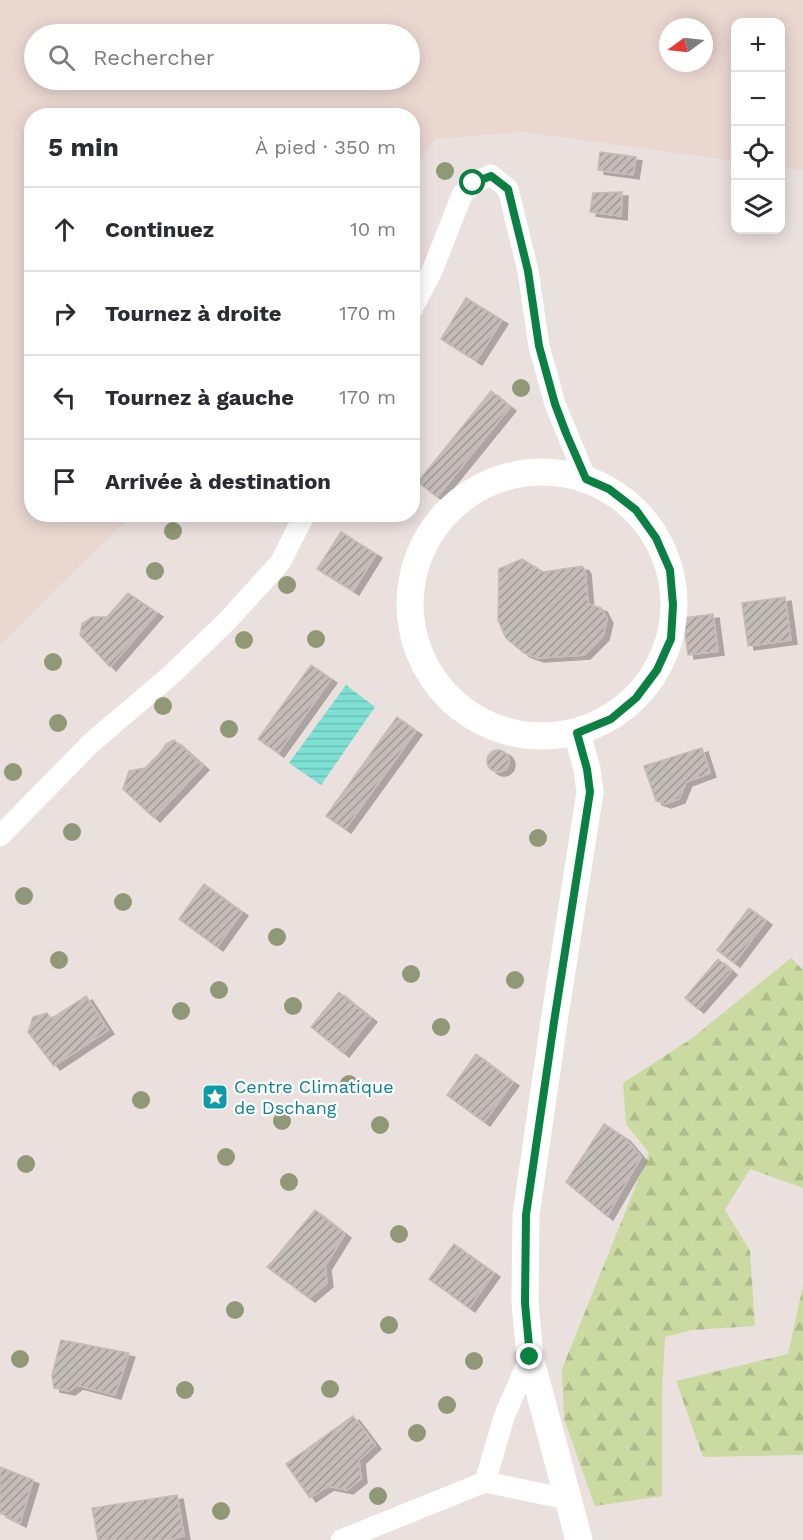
<!DOCTYPE html>
<html lang="fr">
<meta charset="utf-8">
<style>
body{margin:0;font-family:"Work Sans",sans-serif;background:#f2f2f3;color:#2b2b33}
.controls{position:absolute;right:18px;top:18px;display:grid;overflow:hidden;border-radius:12px;box-shadow:0 3px 15px #0003}
.controls button{width:54px;height:54px;display:grid;place-items:center;padding:0;border:0;border-bottom:2px solid #e1e1e2;background:#fff;color:#2b2b33;font:30px sans-serif}
.compass{position:absolute;left:659px;top:18px;width:54px;height:54px;border-radius:50%;background:#fff;box-shadow:0 3px 15px #0003;rotate:255deg}
.stop{position:absolute;width:18px;height:18px;margin:-14px;border:4px solid #0b8043;border-radius:50%;background:#fff}
.stop.end{background:#0b8043;border-color:#fff;box-shadow:0 2px 6px #0008}
.list{margin:0;padding:0;list-style:none}
h2{display:flex;justify-content:space-between;align-items:center;height:78px;margin:0;padding:0 24px;font-size:26px}
h2 small{font-size:20px;font-weight:400;color:#7c7c81}
.list li{display:grid;grid-template-columns:39px 1fr auto;gap:18px;align-items:center;box-sizing:border-box;height:84px;padding:0 24px;border-top:2px solid #e1e1e2}
.list b{display:block;font-size:22px;white-space:nowrap}
.list em{font-size:20px;font-style:normal;color:#7c7c81}
.icon{flex:none;width:33px;height:33px;fill:none;stroke:currentColor;stroke-width:2;stroke-linecap:round;stroke-linejoin:round}
.map{position:relative;flex:none;width:803px;height:1540px;overflow:hidden}
.search{position:absolute;background:#fff;box-shadow:0 3px 15px #0003;left:24px;top:24px;width:396px;height:66px;display:flex;align-items:center;gap:15px;box-sizing:border-box;padding:0 21px;border-radius:33px;color:#7c7c81;font-size:22px}
.panel{position:absolute;background:#fff;box-shadow:0 3px 15px #0003;left:24px;top:108px;width:396px;height:414px;border-radius:24px}
.map>svg:first-child{display:block}
.education{fill:#ead7d0;fill-rule:evenodd}
.forest{fill:url(#forest-firs)}
.water{fill:url(#water-rules)}
.building{fill:url(#building-hatch);stroke:#c6bbb8;stroke-width:1.5;filter:url(#shadow)}
.lines{fill:none;stroke-linecap:round;stroke-linejoin:round}
.minor{stroke:#fff;stroke-width:21}
.tertiary{stroke:#fff;stroke-width:27}
.tree{fill:#909877}
.route{stroke:#0b8043;stroke-width:8}
.labels{text-anchor:middle;stroke-width:4.5;stroke-linejoin:round;paint-order:stroke}
.culture-label{font-size:18px;fill:#0d838f;stroke:#fff;text-anchor:start}
</style>
<div class="map">
<svg width="803" height="1540" viewBox="0 0 803 1540">
<defs>
<pattern id="forest-firs" width="22" height="20" patternUnits="userSpaceOnUse" patternTransform="scale(1.5)"><rect width="22" height="20" fill="#cbdaa1"/><path d="M5 1l3.5 6h-7zM16 11l3.5 6h-7z" fill="#aebb8b"/></pattern>
<pattern id="water-rules" width="6" height="5" patternUnits="userSpaceOnUse" patternTransform="scale(1.5)"><rect width="6" height="5" fill="#7edfd3"/><path d="M0 2.5h6" fill="none" stroke="#6dc0b5"/></pattern>
<pattern id="building-hatch" width="6" height="6" patternUnits="userSpaceOnUse" patternTransform="scale(1.5)"><rect width="6" height="6" fill="#c3bcb9"/><path d="M-1 1l2-2M0 6l6-6M5 7l2-2" fill="none" stroke="#9f9997"/></pattern>
<filter id="shadow"><feDropShadow dx="6" dy="4" stdDeviation="0" flood-color="#0004"/></filter>
</defs>
<rect width="100%" height="100%" fill="#eae0de"/>
<path class="education" d="M 0,0 L 803,0 L 803,170 L 781,167 L 780,22 L 736,22 L 735,161 L 524,132 L 435,139 L 413,172 L 412,116 L 32,116 L 32,514 L 132,515 L 0,645 ZM 668,27 L 704,27 L 704,63 L 668,63 ZM 34,34 L 410,34 L 410,80 L 34,80 Z"/>
<g class="forest">
<path d="M 791,958 L 803,970 L 803,1188 L 750,1169 L 725,1210 L 750,1251 L 755,1326 L 692,1330 L 665,1337 L 662,1392 L 662,1496 L 595,1506 L 564,1419 L 562,1369 L 649,1153 L 626,1124 L 623,1083 L 691,1039 Z"/>
<path d="M 803,1286 L 803,1455 L 703,1457 L 676,1381 L 788,1354 Z"/>
</g>
<path class="water" d="M 346,685 L 375,707 L 321,785 L 289,763 Z"/>
<g class="building">
<path d="M 600,152 L 636,157 L 633,175 L 598,170 Z"/>
<path d="M 622,192 L 621,216 L 590,212 L 593,193 Z"/>
<path d="M 466,298 L 502,320 L 476,361 L 441,339 Z"/>
<path d="M 491,391 L 510,407 L 437,497 L 418,482 Z"/>
<path d="M 341,532 L 376,554 L 353,591 L 317,569 Z"/>
<path d="M 522,559 L 543,572 L 582,566 L 585,570 L 588,604 L 601,608 L 607,619 L 603,636 L 584,655 L 538,658 L 524,653 L 506,638 L 498,620 L 499,569 Z"/>
<path d="M 128,593 L 157,613 L 110,667 L 80,635 L 82,624 L 92,617 L 107,617 Z"/>
<path d="M 785,597 L 791,640 L 748,646 L 742,603 Z"/>
<path d="M 713,614 L 718,651 L 688,655 L 683,618 Z"/>
<path d="M 311,665 L 331,679 L 278,753 L 258,739 Z"/>
<path d="M 397,717 L 416,731 L 345,829 L 326,816 Z"/>
<path d="M 174,740 L 203,766 L 154,818 L 123,789 L 129,771 L 145,768 L 160,753 L 166,744 Z"/>
<path d="M 702,748 L 710,773 L 686,782 L 679,799 L 665,804 L 656,801 L 644,766 Z"/>
<circle cx="498" cy="761" r="11"/>
<path d="M 204,884 L 242,912 L 217,947 L 179,919 Z"/>
<path d="M 749,908 L 766,921 L 734,963 L 717,950 Z"/>
<path d="M 718,959 L 731,971 L 698,1009 L 685,998 Z"/>
<path d="M 339,992 L 371,1018 L 343,1053 L 311,1027 Z"/>
<path d="M 86,996 L 108,1030 L 54,1066 L 28,1032 L 33,1017 L 47,1013 L 51,1019 Z"/>
<path d="M 476,1054 L 513,1082 L 484,1122 L 447,1095 Z"/>
<path d="M 604,1124 L 624,1137 L 641,1157 L 607,1216 L 566,1182 Z"/>
<path d="M 315,1210 L 345,1234 L 325,1266 L 327,1283 L 309,1298 L 267,1267 L 272,1262 Z"/>
<path d="M 454,1244 L 494,1273 L 469,1308 L 429,1279 Z"/>
<path d="M 61,1340 L 129,1353 L 115,1395 L 77,1385 L 69,1391 L 54,1388 L 52,1375 Z"/>
<path d="M 353,1416 L 375,1445 L 359,1460 L 361,1479 L 347,1490 L 328,1486 L 310,1498 L 286,1464 Z"/>
<path d="M 0,1467 L 33,1480 L 20,1523 L 0,1513 Z"/>
<path d="M 177,1495 L 184,1536 L 166,1540 L 98,1540 L 92,1508 Z"/>
</g>
<g class="lines">
<g class="minor">
<path d="M 412,309 L 432,271 L 462,195 L 473,183 L 491,175 L 508,189 L 528,271 L 539,346 L 555,404 L 586,479"/>
<path d="M 0,836 L 91,743 L 171,675 L 227,621 L 280,563 L 305,514"/>
<path d="M 485,1482 L 504,1417 L 530,1357"/>
<path d="M 341,1540 L 485,1482 L 567,1499"/>
</g>
<g class="tertiary">
<circle cx="542" cy="604" r="132"/>
<path d="M 577,733 L 587,769 L 590,792 L 554,1022 L 526,1215 L 525,1303 L 530,1357 L 579,1540"/>
</g>
</g>
<g class="tree">
<circle cx="445" cy="171" r="9"/>
<circle cx="521" cy="388" r="9"/>
<circle cx="173" cy="531" r="9"/>
<circle cx="155" cy="571" r="9"/>
<circle cx="287" cy="585" r="9"/>
<circle cx="316" cy="639" r="9"/>
<circle cx="244" cy="640" r="9"/>
<circle cx="53" cy="662" r="9"/>
<circle cx="163" cy="706" r="9"/>
<circle cx="58" cy="723" r="9"/>
<circle cx="229" cy="729" r="9"/>
<circle cx="13" cy="772" r="9"/>
<circle cx="72" cy="832" r="9"/>
<circle cx="538" cy="838" r="9"/>
<circle cx="24" cy="896" r="9"/>
<circle cx="123" cy="902" r="9"/>
<circle cx="277" cy="937" r="9"/>
<circle cx="59" cy="960" r="9"/>
<circle cx="411" cy="974" r="9"/>
<circle cx="515" cy="980" r="9"/>
<circle cx="219" cy="990" r="9"/>
<circle cx="293" cy="1006" r="9"/>
<circle cx="181" cy="1011" r="9"/>
<circle cx="441" cy="1027" r="9"/>
<circle cx="349" cy="1084" r="9"/>
<circle cx="141" cy="1100" r="9"/>
<circle cx="282" cy="1121" r="9"/>
<circle cx="380" cy="1125" r="9"/>
<circle cx="226" cy="1157" r="9"/>
<circle cx="26" cy="1164" r="9"/>
<circle cx="289" cy="1182" r="9"/>
<circle cx="399" cy="1234" r="9"/>
<circle cx="235" cy="1310" r="9"/>
<circle cx="389" cy="1325" r="9"/>
<circle cx="20" cy="1359" r="9"/>
<circle cx="474" cy="1361" r="9"/>
<circle cx="330" cy="1389" r="9"/>
<circle cx="185" cy="1390" r="9"/>
<circle cx="447" cy="1405" r="9"/>
<circle cx="417" cy="1433" r="9"/>
<circle cx="378" cy="1496" r="9"/>
<circle cx="221" cy="1511" r="9"/>
</g>
<g class="lines">
<path class="route" d="M 473,183 L 491,176 L 508,189 L 528,271 L 539,346 L 555,404 L 566,433 L 586,479 L 609,489 L 636,510 L 656,538 L 670,570 L 673,605 L 671,639 L 657,670 L 636,698 L 611,719 L 577,733 L 587,769 L 590,792 L 554,1022 L 526,1215 L 525,1303 L 530,1357"/>
</g>
<defs>
<g id="sight-square" transform="scale(1.35)"><rect x="-9" y="-9" width="18" height="18" rx="4" fill="#0f9aa8" stroke="#fff"/><path d="M0-6L1.8-2.2L6-1.7L2.9 1.2L3.7 5.4L0 3.3L-3.7 5.4L-2.9 1.2L-6-1.7L-1.8-2.2Z" fill="#fff"/></g>
</defs>
<g fill-rule="evenodd">
<use href="#sight-square" x="215" y="1097"/>
</g>
<g class="labels">
<g class="culture-label">
<text x="234" y="1093">Centre Climatique<tspan x="234" dy="21">de Dschang</tspan></text>
</g>
</g>
</svg>
<div class="controls">
<button>+</button>
<button>−</button>
<button><svg class="icon" aria-label="locate" viewBox="0 0 24 24"><circle cx="12" cy="12" r="6"/><path d="M12 2v4M12 18v4M2 12h4M18 12h4"/></svg></button>
<button><svg class="icon" aria-label="layers" viewBox="0 0 24 24"><path d="M12 4l9 5-9 5-9-5zM3 14l9 5 9-5"/></svg></button>
</div>
<svg class="compass" viewBox="-18 -18 36 36"><path d="M0-13l5 13h-10z" fill="#e53935"/><path d="M0 13l5-13h-10z" fill="#7c7c81"/></svg>
<div class="stop" style="left:473px;top:183px"></div>
<div class="stop end" style="left:530px;top:1357px"></div>
<div class="search"><svg class="icon" aria-label="search" viewBox="0 0 24 24"><circle cx="10" cy="10" r="6"/><path d="M15 15l6 6"/></svg>Rechercher</div>
<section class="panel">
<h2>5 min<small>À pied · 350 m</small></h2>
<ul class="list">
<li><svg class="icon" aria-label="ahead" viewBox="0 0 24 24"><path d="M12 20V5M6 11l6-6 6 6"/></svg><div><b>Continuez</b></div><em>10 m</em></li>
<li><svg class="icon" aria-label="right" viewBox="0 0 24 24"><path d="M7 20v-9h11M14 6l5 5-5 5"/></svg><div><b>Tournez à droite</b></div><em>170 m</em></li>
<li><svg class="icon" aria-label="left" viewBox="0 0 24 24"><path d="M17 20v-9H6M10 6l-5 5 5 5"/></svg><div><b>Tournez à gauche</b></div><em>170 m</em></li>
<li><svg class="icon" aria-label="arrive" viewBox="0 0 24 24"><path d="M6 21V4h12l-3 4 3 4H6"/></svg><div><b>Arrivée à destination</b></div></li>
</ul>
</section>
</div>
